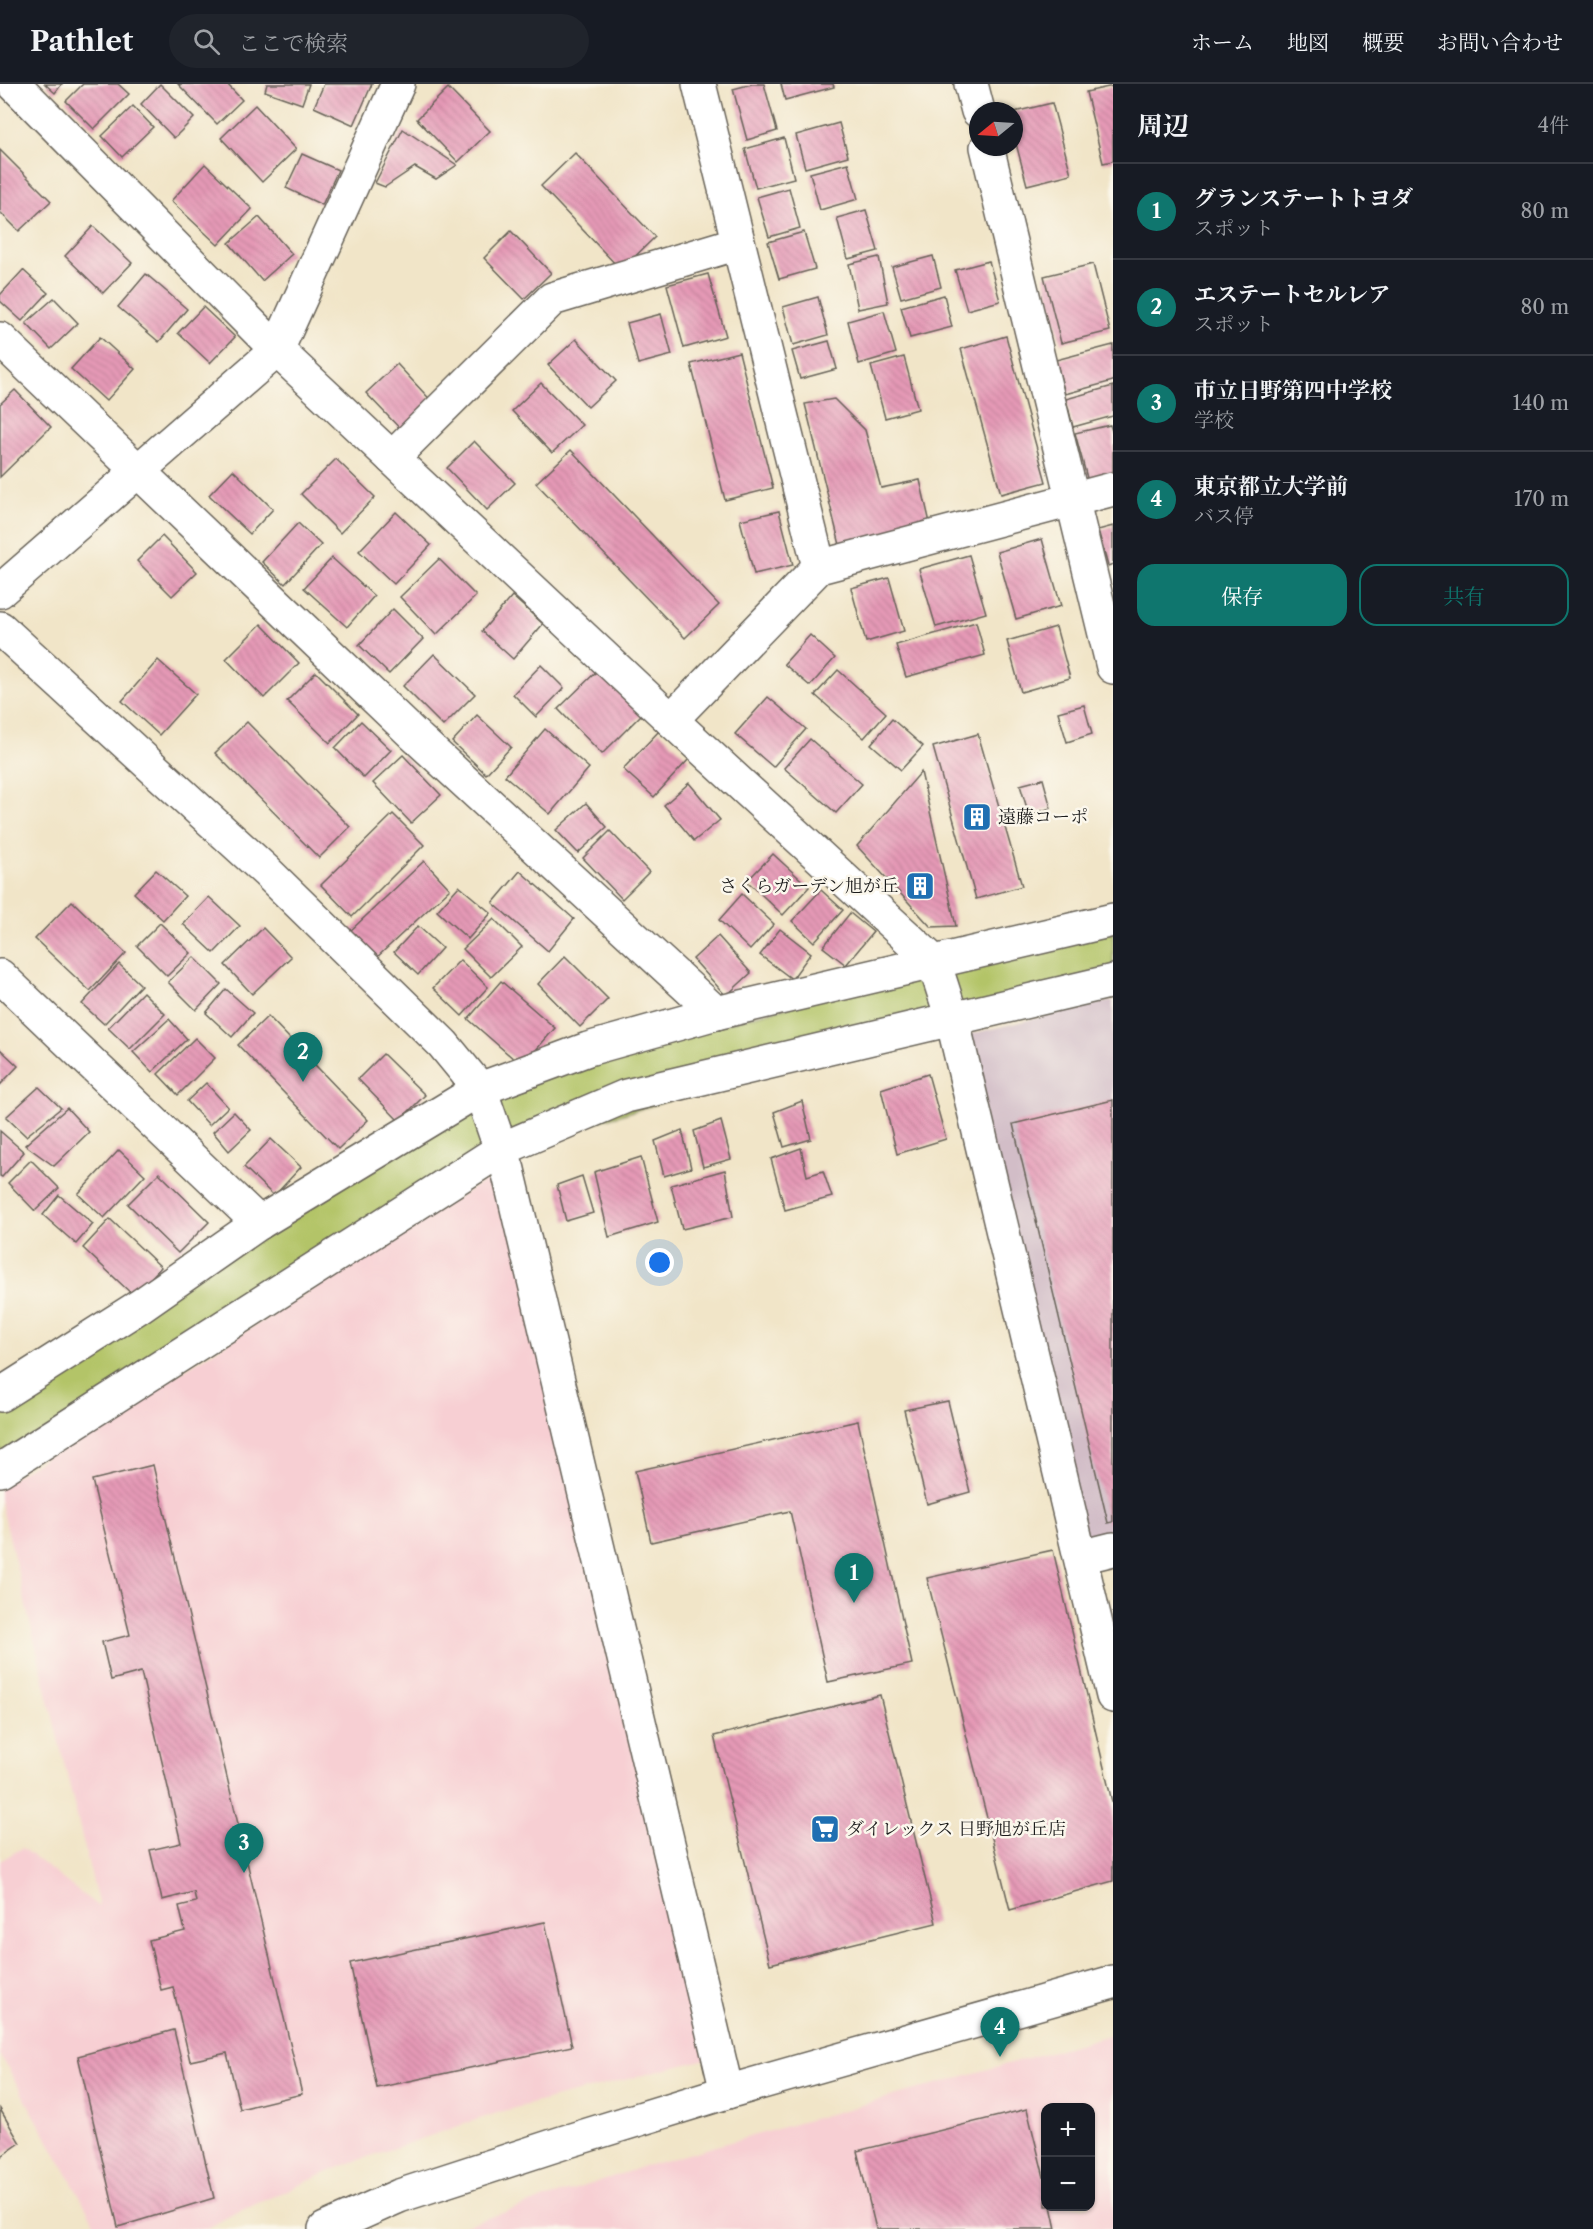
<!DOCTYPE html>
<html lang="ja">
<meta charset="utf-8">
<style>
body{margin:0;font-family:"Libre Caslon Text","Noto Serif JP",serif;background:#20242c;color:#f1f3f6}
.controls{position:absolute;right:18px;bottom:18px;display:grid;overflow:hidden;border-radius:12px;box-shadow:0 2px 4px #0004}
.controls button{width:54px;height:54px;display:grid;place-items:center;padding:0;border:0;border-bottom:2px solid #363941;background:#171b24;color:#f1f3f6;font:30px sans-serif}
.compass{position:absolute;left:969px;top:18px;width:54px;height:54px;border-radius:50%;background:#171b24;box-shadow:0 2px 4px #0004;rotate:252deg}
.you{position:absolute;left:660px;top:1179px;width:21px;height:21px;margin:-15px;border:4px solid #fff;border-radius:50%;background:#1a73e8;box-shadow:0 0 0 9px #1a73e833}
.badge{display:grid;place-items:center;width:39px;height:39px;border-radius:50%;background:#0f766e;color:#fff;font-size:20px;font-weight:700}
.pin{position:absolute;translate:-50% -50px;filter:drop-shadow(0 2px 3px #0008)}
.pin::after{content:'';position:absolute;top:32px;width:21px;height:18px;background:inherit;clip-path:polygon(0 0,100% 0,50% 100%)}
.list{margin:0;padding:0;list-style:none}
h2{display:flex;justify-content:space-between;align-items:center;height:78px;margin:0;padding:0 24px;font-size:26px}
h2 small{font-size:20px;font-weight:400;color:#9ea1a6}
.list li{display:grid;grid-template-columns:39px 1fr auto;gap:18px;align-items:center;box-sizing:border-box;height:96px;padding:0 24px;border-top:2px solid #363941}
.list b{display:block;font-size:22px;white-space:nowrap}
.list p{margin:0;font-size:20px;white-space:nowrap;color:#9ea1a6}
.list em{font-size:20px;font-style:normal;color:#9ea1a6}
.actions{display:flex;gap:12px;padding:18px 24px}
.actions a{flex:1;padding:14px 0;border:2px solid #0f766e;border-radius:18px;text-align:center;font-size:21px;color:#0f766e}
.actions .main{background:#0f766e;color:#fff}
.icon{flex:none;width:33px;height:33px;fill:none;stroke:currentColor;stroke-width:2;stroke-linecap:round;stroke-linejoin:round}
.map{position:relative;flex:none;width:1113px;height:2145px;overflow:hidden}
header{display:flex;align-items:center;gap:36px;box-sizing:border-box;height:84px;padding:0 30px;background:#171b24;border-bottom:2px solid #363941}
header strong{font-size:28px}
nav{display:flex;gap:33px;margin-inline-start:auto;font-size:21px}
.search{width:420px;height:54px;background:#20242c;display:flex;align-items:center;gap:15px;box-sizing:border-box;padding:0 21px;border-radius:33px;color:#9ea1a6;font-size:22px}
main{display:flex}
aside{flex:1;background:#171b24}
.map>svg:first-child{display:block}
.built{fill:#f7cfd3;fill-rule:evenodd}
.industrial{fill:#d2bdc7}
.grass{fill:#b3c467;stroke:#687042;stroke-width:1.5}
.building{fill:url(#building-back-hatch)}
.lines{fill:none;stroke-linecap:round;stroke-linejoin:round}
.minor-casing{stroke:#676258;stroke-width:36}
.tertiary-casing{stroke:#676258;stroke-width:36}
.minor{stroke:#fff;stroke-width:33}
.tertiary{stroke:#fff;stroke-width:33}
.labels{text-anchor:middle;stroke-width:5;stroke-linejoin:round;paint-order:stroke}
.poi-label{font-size:18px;fill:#1c1c1c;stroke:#fbf7ec;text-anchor:start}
</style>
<header>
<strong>Pathlet</strong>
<div class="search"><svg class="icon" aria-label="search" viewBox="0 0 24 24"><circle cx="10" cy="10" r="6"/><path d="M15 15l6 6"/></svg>ここで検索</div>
<nav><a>ホーム</a><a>地図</a><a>概要</a><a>お問い合わせ</a></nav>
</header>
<main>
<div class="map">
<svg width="1113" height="2145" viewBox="0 0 1113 2145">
<defs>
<pattern id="building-back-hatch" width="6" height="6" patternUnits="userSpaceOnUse" patternTransform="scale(1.5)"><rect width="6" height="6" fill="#e599b6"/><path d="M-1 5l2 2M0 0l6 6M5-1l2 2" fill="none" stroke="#c4839c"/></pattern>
</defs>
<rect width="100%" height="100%" fill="#fbf7ec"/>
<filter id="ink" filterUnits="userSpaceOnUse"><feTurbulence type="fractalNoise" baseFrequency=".0167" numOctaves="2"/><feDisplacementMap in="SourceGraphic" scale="12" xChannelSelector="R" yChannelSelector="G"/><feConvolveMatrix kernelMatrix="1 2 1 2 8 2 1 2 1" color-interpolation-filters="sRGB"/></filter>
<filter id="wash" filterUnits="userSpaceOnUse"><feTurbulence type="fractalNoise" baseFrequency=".008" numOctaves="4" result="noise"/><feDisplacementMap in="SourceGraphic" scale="24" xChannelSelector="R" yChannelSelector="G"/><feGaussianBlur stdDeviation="1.35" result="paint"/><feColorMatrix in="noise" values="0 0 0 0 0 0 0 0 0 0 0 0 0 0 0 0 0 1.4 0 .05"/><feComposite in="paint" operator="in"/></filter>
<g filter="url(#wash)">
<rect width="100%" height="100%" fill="#f1e5c8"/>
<g class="built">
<path d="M 508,1086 L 718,1972 L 503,2027 L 347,2080 L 233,2130 L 206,2145 L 98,2145 L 0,1970 L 0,1777 L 22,1764 L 99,1823 L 0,1415 L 0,1402 L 484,1097 Z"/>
<path d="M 1113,1950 L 1113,2145 L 454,2145 L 639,2084 ZM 1046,2024 L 1090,2024 L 1090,2122 L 1046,2122 Z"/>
</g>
<path class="industrial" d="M 1113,916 L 1113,1465 L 1081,1473 L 957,953 Z"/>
<path class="grass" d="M 1113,836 L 1113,897 L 952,934 L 502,1065 L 0,1386 L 0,1314 L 480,1005 Z"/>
<g id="blocks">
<g class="building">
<path d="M 45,0 L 62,0 L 55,9 Z"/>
<path d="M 83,0 L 118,0 L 129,10 L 94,45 L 66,17 Z"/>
<path d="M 160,0 L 194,34 L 174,54 L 141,20 Z"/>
<path d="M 178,0 L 227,0 L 242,16 L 217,40 Z"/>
<path d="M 267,0 L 309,0 L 302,20 L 265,7 Z"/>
<path d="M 324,0 L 372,0 L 354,41 L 314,23 Z"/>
<path d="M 752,0 L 764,0 L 777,47 L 747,56 L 733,5 Z"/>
<path d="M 781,0 L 833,0 L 834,3 L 785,16 Z"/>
<path d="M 1113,2 L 1113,77 L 1103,79 L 1086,8 Z"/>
<path d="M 448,4 L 490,47 L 458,78 L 417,35 Z"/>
<path d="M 1052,19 L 1071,90 L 1027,101 L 1014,52 L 1014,28 Z"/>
<path d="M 255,21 L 296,65 L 262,98 L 221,54 Z"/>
<path d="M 133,22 L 153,43 L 122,73 L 102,52 Z"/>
<path d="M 839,39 L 848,72 L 805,84 L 796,51 Z"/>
<path d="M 403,45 L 457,81 L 436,95 L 415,83 L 385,103 L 375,99 Z"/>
<path d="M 784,54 L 794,94 L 756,104 L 745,65 Z"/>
<path d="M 0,66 L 51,117 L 19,147 L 0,128 Z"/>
<path d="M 575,69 L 655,153 L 621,186 L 541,102 Z"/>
<path d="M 302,70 L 338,86 L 322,121 L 286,104 Z"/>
<path d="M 848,79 L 858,115 L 820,126 L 810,89 Z"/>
<path d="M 205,80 L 252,125 L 218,161 L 171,117 Z"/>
<path d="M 789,104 L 800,144 L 769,153 L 757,113 Z"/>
<path d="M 866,126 L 878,167 L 848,175 L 837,134 Z"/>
<path d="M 259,133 L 292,170 L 262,197 L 229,159 Z"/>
<path d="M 93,142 L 132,179 L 103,209 L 65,172 Z"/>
<path d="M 511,147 L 551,189 L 524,215 L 484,174 Z"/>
<path d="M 804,148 L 815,185 L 779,195 L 768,158 Z"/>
<path d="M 933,172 L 941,203 L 901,214 L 892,183 Z"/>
<path d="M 879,173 L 888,219 L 858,225 L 849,180 Z"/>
<path d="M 989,177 L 1000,217 L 967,226 L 955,186 Z"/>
<path d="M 1093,180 L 1110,247 L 1061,259 L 1044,192 Z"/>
<path d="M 23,186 L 48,209 L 22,237 L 0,217 L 0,211 Z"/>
<path d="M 146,190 L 187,225 L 159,258 L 118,223 Z"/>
<path d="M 708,190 L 726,252 L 684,264 L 667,201 Z"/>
<path d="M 944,211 L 952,243 L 910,254 L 901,223 Z"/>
<path d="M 818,213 L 828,251 L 793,261 L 783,223 Z"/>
<path d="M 54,214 L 78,239 L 51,265 L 26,239 Z"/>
<path d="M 203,223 L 235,253 L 210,279 L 178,249 Z"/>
<path d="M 884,227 L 896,269 L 859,280 L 848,237 Z"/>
<path d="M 661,230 L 672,271 L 638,280 L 627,239 Z"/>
<path d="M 1006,252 L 1046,398 L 1001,410 L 961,265 Z"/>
<path d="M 100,253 L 135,285 L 106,317 L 71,285 Z"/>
<path d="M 576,255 L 616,297 L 588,323 L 548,281 Z"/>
<path d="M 829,257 L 837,285 L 800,295 L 792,267 Z"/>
<path d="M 1113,261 L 1113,297 L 1065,310 L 1056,276 Z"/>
<path d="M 739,268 L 773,404 L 725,416 L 691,280 Z"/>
<path d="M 904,273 L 918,325 L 885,334 L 871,282 Z"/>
<path d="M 397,280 L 438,324 L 408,353 L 366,309 Z"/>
<path d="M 541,299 L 582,341 L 552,369 L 512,327 Z"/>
<path d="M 1113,302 L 1113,332 L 1073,343 L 1066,315 Z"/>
<path d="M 15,306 L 51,343 L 0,393 L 0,320 Z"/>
<path d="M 834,315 L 865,346 L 881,404 L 920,396 L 930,439 L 840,461 L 805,320 Z"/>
<path d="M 1110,341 L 1113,350 L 1113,399 L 1090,405 L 1075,349 Z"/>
<path d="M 474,357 L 515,399 L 487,426 L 447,384 Z"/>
<path d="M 571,366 L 719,521 L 685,554 L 536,399 Z"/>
<path d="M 336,375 L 375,413 L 340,449 L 301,410 Z"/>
<path d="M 233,386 L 273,425 L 250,450 L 209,411 Z"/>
<path d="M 779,427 L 793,481 L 754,490 L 740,436 Z"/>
<path d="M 396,428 L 431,461 L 394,500 L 359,467 Z"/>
<path d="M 298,439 L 321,461 L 285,500 L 262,478 Z"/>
<path d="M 1113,442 L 1113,480 L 1108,482 L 1098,446 Z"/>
<path d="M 162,452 L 197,488 L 172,512 L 137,477 Z"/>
<path d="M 1042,455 L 1061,522 L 1016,535 L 997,468 Z"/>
<path d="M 969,471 L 986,529 L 936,543 L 919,485 Z"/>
<path d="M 332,474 L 374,512 L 347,543 L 304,504 Z"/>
<path d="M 439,475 L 476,512 L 436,551 L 400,513 Z"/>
<path d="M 889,494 L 904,547 L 866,558 L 851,504 Z"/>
<path d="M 512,512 L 543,540 L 513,575 L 482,547 Z"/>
<path d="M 393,525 L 423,555 L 389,590 L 359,561 Z"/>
<path d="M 976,538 L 985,571 L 906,593 L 896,561 Z"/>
<path d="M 261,540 L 299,579 L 264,614 L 226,575 Z"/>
<path d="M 1056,543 L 1070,594 L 1021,608 L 1007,557 Z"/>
<path d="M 810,551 L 835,574 L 810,602 L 784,580 Z"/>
<path d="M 434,570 L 475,610 L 443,642 L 403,602 Z"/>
<path d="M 158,576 L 196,610 L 159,651 L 122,617 Z"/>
<path d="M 541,581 L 564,604 L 536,633 L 513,610 Z"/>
<path d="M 599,585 L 642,630 L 602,670 L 558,625 Z"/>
<path d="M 838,586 L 886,629 L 864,654 L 815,611 Z"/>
<path d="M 316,588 L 358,630 L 330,659 L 287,617 Z"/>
<path d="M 768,613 L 806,645 L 773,683 L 735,650 Z"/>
<path d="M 1084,621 L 1092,650 L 1067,658 L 1058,628 Z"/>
<path d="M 477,631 L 511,663 L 486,690 L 452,658 Z"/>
<path d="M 892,635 L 923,662 L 901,686 L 871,660 Z"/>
<path d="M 361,637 L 391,666 L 364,694 L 335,664 Z"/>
<path d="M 247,638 L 350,743 L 319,774 L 215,669 Z"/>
<path d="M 545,645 L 589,684 L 550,730 L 505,692 Z"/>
<path d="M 659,647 L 689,675 L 654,713 L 623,685 Z"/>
<path d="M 978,650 L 1022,802 L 976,815 L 933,663 Z"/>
<path d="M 810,655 L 862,700 L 836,729 L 784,684 Z"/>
<path d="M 403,671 L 441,711 L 411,739 L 373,699 Z"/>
<path d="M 921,688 L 956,842 L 931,843 L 857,762 Z"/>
<path d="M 1043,695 L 1051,724 L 1029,731 L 1020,701 Z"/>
<path d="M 689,699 L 720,736 L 694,757 L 664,721 Z"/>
<path d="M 586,719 L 607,743 L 578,769 L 556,746 Z"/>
<path d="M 393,730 L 424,761 L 352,833 L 321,801 Z"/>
<path d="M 610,747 L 649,788 L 622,815 L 583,774 Z"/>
<path d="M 773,770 L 809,803 L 783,831 L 747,797 Z"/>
<path d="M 424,777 L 450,805 L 374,876 L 348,849 Z"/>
<path d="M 156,786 L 185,812 L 163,836 L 134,809 Z"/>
<path d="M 520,787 L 574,835 L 548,867 L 493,819 Z"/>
<path d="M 459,802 L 491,829 L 468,855 L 437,827 Z"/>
<path d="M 821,806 L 843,826 L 814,858 L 792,837 Z"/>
<path d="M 742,810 L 774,840 L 750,866 L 719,836 Z"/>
<path d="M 209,813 L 240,842 L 214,869 L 183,840 Z"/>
<path d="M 72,817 L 126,869 L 90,907 L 35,855 Z"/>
<path d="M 850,829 L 873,848 L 846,881 L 823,863 Z"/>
<path d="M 494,835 L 522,863 L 491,893 L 463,865 Z"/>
<path d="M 160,839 L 191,869 L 167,892 L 137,862 Z"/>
<path d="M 418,842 L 442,864 L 418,891 L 394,868 Z"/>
<path d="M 263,844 L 291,873 L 252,910 L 225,881 Z"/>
<path d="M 780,845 L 811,869 L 792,895 L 760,871 Z"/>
<path d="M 718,852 L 751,889 L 726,912 L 693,875 Z"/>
<path d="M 565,872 L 608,915 L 580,943 L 538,900 Z"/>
<path d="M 194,873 L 221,900 L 196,926 L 168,898 Z"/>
<path d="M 460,876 L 488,903 L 462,932 L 433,904 Z"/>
<path d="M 119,880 L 141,901 L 104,940 L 82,920 Z"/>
<path d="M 501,897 L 555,944 L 522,982 L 468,935 Z"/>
<path d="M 226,905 L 253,929 L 232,953 L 206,929 Z"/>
<path d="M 143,908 L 165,930 L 130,965 L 108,944 Z"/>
<path d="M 268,932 L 368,1036 L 338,1065 L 238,961 Z"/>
<path d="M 169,935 L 187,955 L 152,988 L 133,968 Z"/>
<path d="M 195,954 L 215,974 L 178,1011 L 158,990 Z"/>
<path d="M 0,965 L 18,982 L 0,1001 Z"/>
<path d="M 383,970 L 425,1011 L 399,1037 L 358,995 Z"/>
<path d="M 928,990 L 946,1055 L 897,1070 L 881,1005 Z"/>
<path d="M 206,999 L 228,1023 L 209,1041 L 187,1017 Z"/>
<path d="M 39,1003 L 61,1024 L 26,1052 L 6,1033 Z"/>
<path d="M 1113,1016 L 1113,1438 L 1108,1439 L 1013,1040 Z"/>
<path d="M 802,1017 L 811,1055 L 784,1063 L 774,1028 Z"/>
<path d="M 67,1024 L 89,1048 L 54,1082 L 25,1061 Z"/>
<path d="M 234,1028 L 251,1046 L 229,1067 L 213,1048 Z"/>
<path d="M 721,1037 L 731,1075 L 703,1083 L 694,1047 Z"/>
<path d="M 682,1046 L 691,1084 L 664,1092 L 655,1057 Z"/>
<path d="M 0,1047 L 24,1068 L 2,1093 L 0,1092 Z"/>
<path d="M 271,1055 L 301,1083 L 274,1112 L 244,1083 Z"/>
<path d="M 801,1064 L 807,1092 L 823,1087 L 832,1113 L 785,1126 L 771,1075 Z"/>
<path d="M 119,1066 L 145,1091 L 104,1134 L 78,1110 Z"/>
<path d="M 641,1073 L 658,1138 L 609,1153 L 594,1088 Z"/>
<path d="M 31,1076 L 59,1104 L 35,1127 L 8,1099 Z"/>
<path d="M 725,1086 L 733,1133 L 682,1145 L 671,1101 Z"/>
<path d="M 159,1089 L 209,1138 L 178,1169 L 128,1120 Z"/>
<path d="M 582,1092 L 593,1129 L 566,1137 L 557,1101 Z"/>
<path d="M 59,1111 L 93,1140 L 76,1160 L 43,1131 Z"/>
<path d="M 110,1135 L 161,1183 L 134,1212 L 83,1164 Z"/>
<path d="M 948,1317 L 970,1408 L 927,1420 L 904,1326 Z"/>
<path d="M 858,1337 L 912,1580 L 828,1598 L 790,1427 L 651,1458 L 635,1387 Z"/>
<path d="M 153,1381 L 302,2010 L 240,2025 L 227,1969 L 190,1977 L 173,1903 L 161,1906 L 149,1856 L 185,1847 L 179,1822 L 196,1818 L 194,1808 L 162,1816 L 150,1766 L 181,1759 L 141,1588 L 111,1596 L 102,1558 L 130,1551 L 92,1396 Z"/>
<path d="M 1053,1466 L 1113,1722 L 1113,1797 L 1010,1826 L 927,1494 Z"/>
<path d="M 880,1611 L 936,1839 L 770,1880 L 714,1652 Z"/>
<path d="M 545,1838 L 572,1962 L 377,2004 L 350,1879 Z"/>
<path d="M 174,1946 L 214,2114 L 118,2143 L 78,1972 Z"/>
<path d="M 0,2025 L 20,2059 L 0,2073 Z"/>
<path d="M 1027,2025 L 1046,2101 L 1046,2122 L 1051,2122 L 1056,2145 L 876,2145 L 857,2067 Z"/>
</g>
</g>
</g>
<g filter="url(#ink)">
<use href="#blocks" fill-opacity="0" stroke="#676258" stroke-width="1.5"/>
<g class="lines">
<g class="minor-casing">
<g id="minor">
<path d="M 14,0 L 277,266 L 671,636 L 934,878 L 952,934 L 1113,1612"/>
<path d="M 699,0 L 819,483"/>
<path d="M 971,0 L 978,27"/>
<path d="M 987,63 L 1113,583"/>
<path d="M 0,255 L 413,650 L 716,929"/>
<path d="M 392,374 L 552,215 L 738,159"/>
<path d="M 0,507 L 277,266 L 398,0"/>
<path d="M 0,544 L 266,787 L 443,960 L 480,1005 L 508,1086 L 727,2008"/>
<path d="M 671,636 L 819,483 L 1113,405"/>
<path d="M 0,892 L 259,1139"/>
<path d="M 1081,1473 L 1113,1465"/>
</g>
</g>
<g class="tertiary-casing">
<g id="tertiary">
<path d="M 0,1311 L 140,1222 L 259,1139 L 480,1005 L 588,965 L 716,929 L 1113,836"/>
<path d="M 0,1386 L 502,1065 L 626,1012 L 1113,897"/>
<path d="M 325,2145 L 399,2112 L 565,2058 L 727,2008 L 1113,1898"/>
</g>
</g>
<use href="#minor" class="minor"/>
<use href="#tertiary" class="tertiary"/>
</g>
</g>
<defs>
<g id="building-square" transform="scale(1.5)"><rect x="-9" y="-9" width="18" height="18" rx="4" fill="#1f6fb2" stroke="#fbf7ec"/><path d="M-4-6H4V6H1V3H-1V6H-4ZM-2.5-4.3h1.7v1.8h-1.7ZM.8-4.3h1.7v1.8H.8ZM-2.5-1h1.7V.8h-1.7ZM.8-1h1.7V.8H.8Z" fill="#fff"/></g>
<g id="supermarket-square" transform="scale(1.5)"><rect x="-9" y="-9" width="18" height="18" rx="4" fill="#1f6fb2" stroke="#fbf7ec"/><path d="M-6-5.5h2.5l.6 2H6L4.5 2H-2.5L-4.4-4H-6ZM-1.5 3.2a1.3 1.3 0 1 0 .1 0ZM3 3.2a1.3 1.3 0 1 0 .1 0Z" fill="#fff"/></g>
</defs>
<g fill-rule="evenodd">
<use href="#building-square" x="977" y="733"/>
<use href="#building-square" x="920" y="802"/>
<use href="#supermarket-square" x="825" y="1745"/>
</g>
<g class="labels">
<g class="poi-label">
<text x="998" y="739">遠藤コーポ</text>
<text x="899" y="808" text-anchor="end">さくらガーデン旭が丘</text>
<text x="846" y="1751">ダイレックス 日野旭が丘店</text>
</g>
</g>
</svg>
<div class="controls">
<button>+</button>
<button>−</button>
</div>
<svg class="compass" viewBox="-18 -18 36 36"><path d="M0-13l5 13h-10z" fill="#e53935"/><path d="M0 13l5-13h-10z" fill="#9ea1a6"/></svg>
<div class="you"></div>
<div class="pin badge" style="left:854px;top:1519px">1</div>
<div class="pin badge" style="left:303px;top:998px">2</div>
<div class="pin badge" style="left:244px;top:1789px">3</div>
<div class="pin badge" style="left:1000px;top:1973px">4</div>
</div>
<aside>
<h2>周辺<small>4件</small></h2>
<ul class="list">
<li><span class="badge">1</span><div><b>グランステートトヨダ</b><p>スポット</p></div><em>80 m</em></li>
<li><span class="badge">2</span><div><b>エステートセルレア</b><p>スポット</p></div><em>80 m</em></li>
<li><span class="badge">3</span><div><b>市立日野第四中学校</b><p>学校</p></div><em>140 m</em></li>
<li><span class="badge">4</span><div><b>東京都立大学前</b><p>バス停</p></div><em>170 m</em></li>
</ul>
<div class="actions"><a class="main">保存</a><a>共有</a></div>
</aside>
</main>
